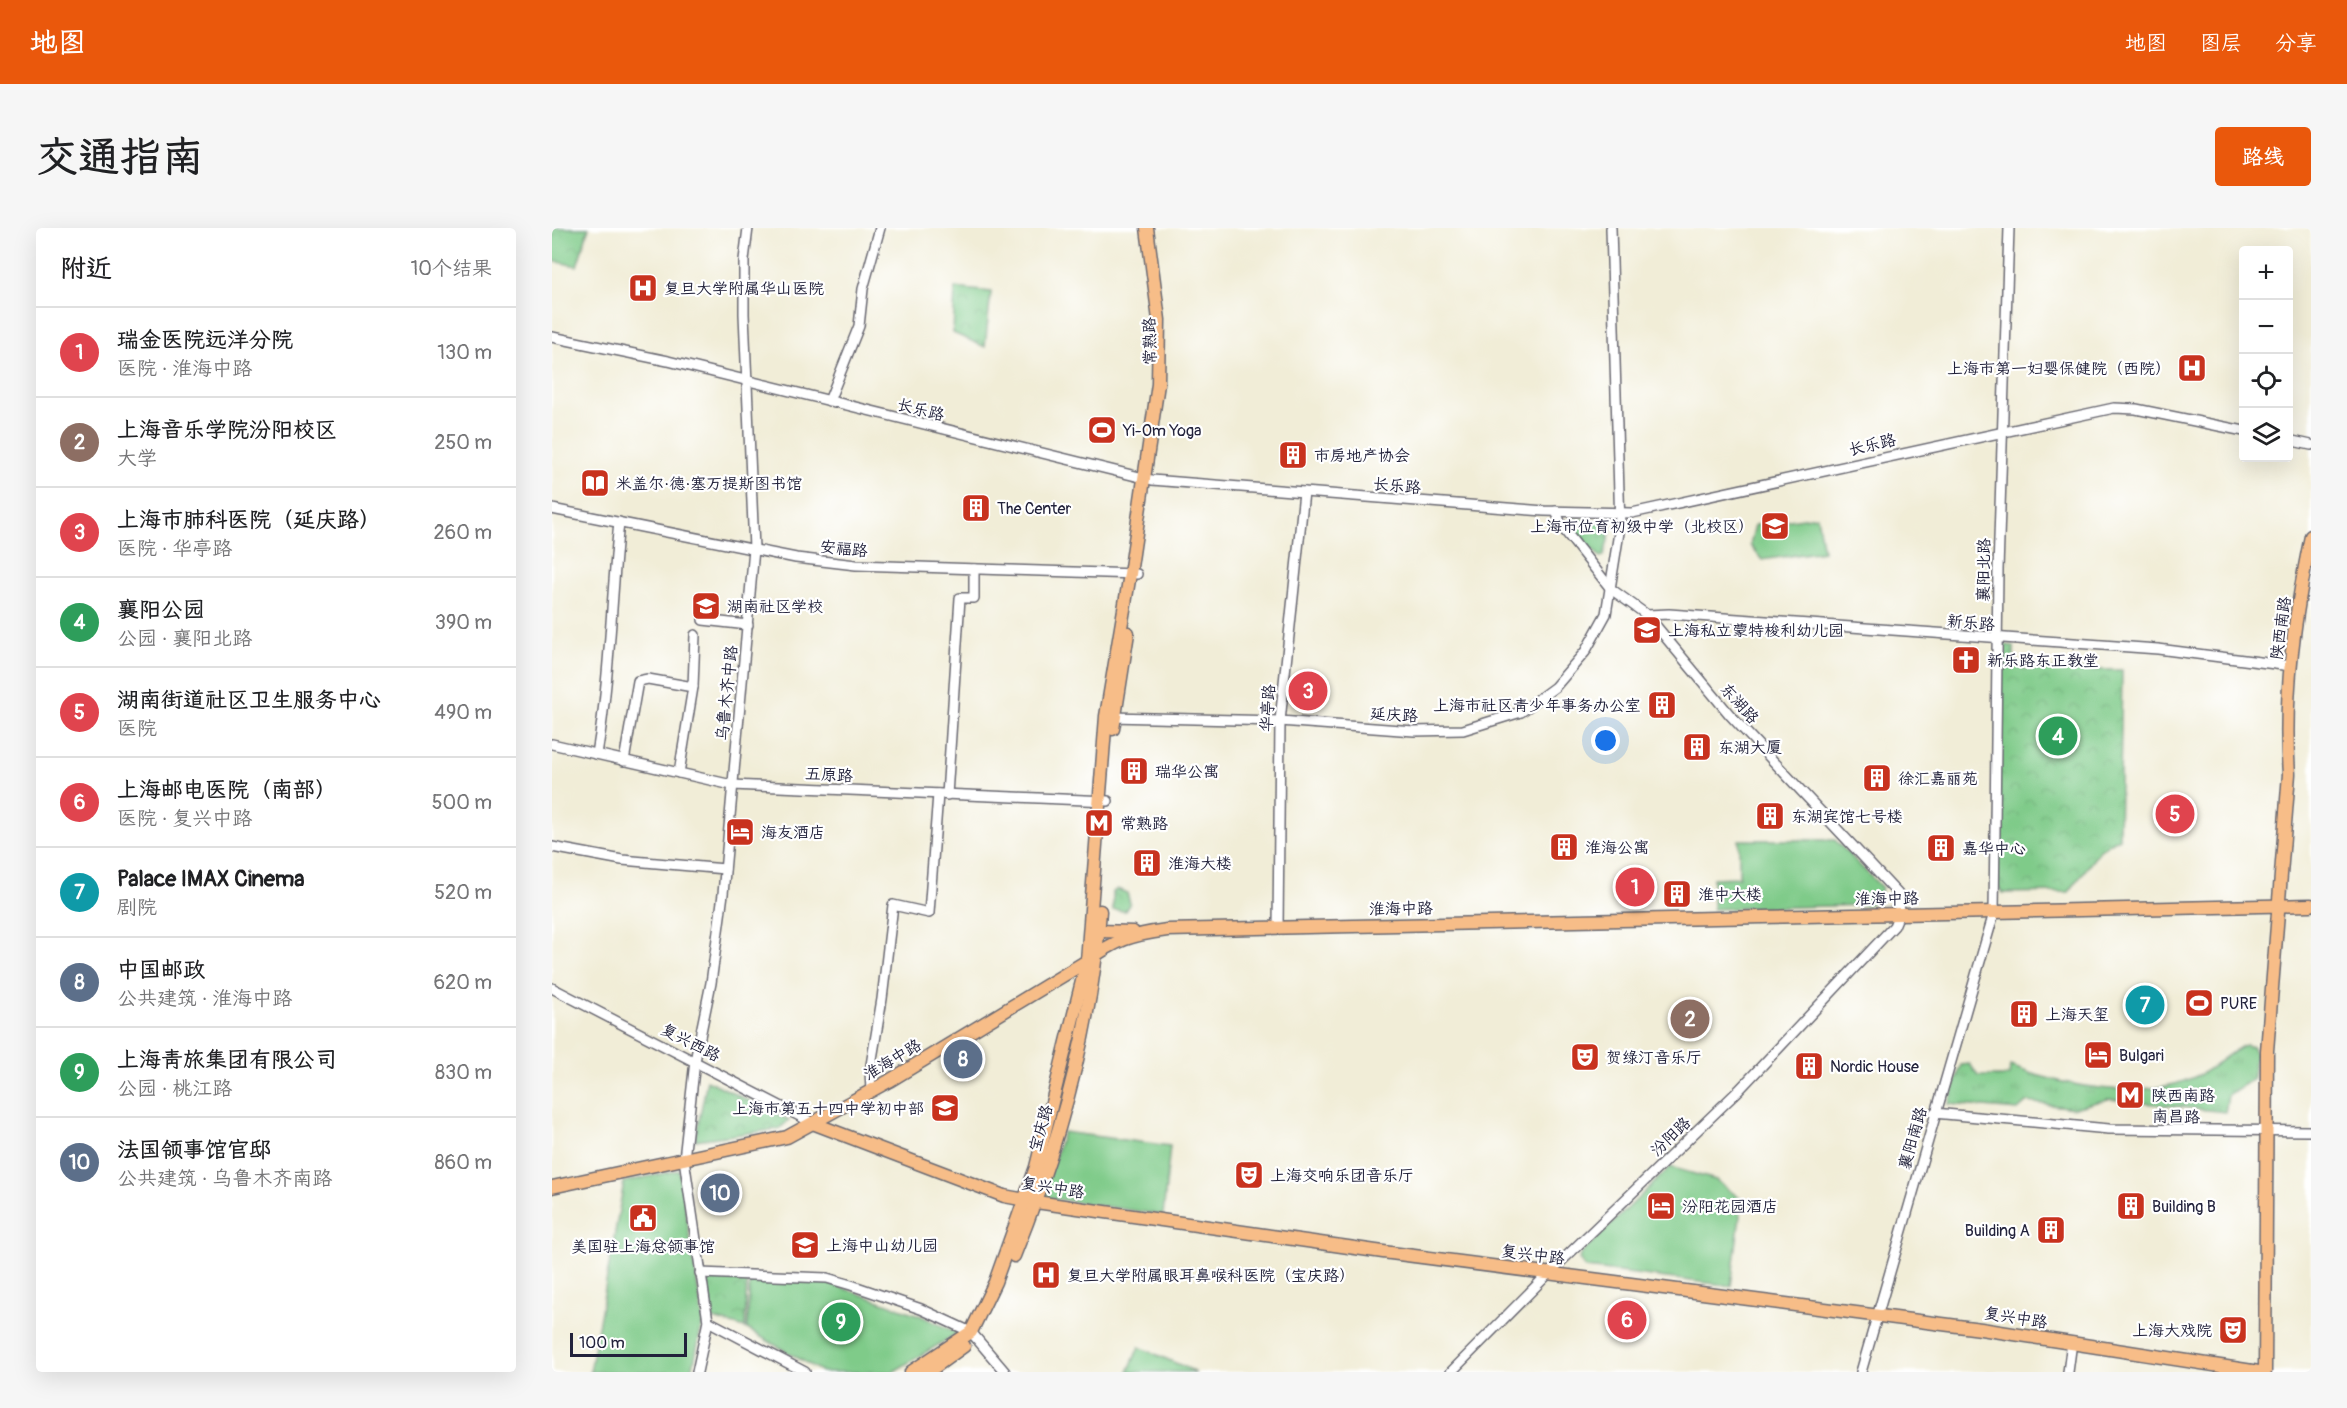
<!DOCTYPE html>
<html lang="zh">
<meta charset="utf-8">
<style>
body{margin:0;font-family:Pangolin,"LXGW WenKai TC",sans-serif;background:#f6f6f6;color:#202124}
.controls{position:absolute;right:18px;top:18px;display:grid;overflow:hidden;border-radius:6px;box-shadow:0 6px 24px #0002}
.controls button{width:54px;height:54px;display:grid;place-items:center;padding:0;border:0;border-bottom:2px solid #e0e0e0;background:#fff;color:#202124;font:30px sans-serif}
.scale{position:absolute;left:18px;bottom:15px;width:117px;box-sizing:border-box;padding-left:6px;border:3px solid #22223b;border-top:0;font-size:16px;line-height:21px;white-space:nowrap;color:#22223b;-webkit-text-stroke:4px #fff;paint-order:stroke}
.you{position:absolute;left:1054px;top:513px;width:21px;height:21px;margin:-15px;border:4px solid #fff;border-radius:50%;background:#1a73e8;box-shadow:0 0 0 9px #1a73e833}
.badge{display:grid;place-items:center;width:39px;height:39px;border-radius:50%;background:#ea580c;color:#fff;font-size:20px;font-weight:700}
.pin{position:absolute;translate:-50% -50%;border:3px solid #fff;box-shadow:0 2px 6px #0006}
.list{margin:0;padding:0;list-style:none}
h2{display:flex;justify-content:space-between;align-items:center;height:78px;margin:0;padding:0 24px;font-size:26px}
h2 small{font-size:20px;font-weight:400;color:#757577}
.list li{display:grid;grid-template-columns:39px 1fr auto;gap:18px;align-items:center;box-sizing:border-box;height:90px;padding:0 24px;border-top:2px solid #e0e0e0}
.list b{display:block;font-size:22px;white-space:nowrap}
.list p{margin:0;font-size:20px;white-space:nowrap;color:#757577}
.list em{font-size:20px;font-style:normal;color:#757577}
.icon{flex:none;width:33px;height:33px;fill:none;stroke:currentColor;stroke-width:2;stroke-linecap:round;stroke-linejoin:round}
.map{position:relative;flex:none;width:1759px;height:1144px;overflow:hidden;border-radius:6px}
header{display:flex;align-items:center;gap:36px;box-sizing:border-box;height:84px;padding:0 30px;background:#ea580c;color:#fff}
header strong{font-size:28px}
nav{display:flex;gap:33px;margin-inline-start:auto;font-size:21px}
.intro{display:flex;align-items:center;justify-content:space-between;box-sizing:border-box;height:144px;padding:0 36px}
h1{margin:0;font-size:42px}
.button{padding:15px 27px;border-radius:6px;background:#ea580c;color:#fff;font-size:21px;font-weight:700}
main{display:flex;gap:36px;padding:0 36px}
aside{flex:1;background:#fff;border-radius:6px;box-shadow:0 6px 24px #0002}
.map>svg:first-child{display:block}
.grass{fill:url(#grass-tufts);stroke:#507662;stroke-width:1.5}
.park{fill:url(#park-crowns);stroke:#507662;stroke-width:1.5}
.garden{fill:#7fcb89;stroke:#507662;stroke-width:1.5}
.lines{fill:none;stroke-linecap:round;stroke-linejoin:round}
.minor-casing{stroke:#6a6972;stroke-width:12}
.major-casing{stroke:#6a6972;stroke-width:15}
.minor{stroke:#fff;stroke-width:9}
.major{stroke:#f7bd88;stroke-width:12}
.labels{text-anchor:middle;stroke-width:4.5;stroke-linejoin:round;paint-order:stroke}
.poi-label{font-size:16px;fill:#22223b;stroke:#fff;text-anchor:start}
.street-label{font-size:16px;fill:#22223b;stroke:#fff}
</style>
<header>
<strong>地图</strong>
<nav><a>地图</a><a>图层</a><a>分享</a></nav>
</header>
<div class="intro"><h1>交通指南</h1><a class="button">路线</a></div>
<main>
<aside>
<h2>附近<small>10个结果</small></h2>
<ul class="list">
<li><span class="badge" style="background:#e0444e">1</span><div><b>瑞金医院远洋分院</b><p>医院 · 淮海中路</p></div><em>130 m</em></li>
<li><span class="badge" style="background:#8d6e63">2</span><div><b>上海音乐学院汾阳校区</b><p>大学</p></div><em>250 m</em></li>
<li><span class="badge" style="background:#e0444e">3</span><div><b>上海市肺科医院（延庆路）</b><p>医院 · 华亭路</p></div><em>260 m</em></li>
<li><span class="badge" style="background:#2e9e5b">4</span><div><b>襄阳公园</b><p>公园 · 襄阳北路</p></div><em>390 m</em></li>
<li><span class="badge" style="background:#e0444e">5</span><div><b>湖南街道社区卫生服务中心</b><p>医院</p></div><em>490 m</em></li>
<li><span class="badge" style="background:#e0444e">6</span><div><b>上海邮电医院（南部）</b><p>医院 · 复兴中路</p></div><em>500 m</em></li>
<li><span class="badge" style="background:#0f9aa8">7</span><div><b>Palace IMAX Cinema</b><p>剧院</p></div><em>520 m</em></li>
<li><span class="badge" style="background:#5c6f8a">8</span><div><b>中国邮政</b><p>公共建筑 · 淮海中路</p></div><em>620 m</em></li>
<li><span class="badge" style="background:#2e9e5b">9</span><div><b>上海青旅集团有限公司</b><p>公园 · 桃江路</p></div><em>830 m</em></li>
<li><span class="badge" style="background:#5c6f8a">10</span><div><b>法国领事馆官邸</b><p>公共建筑 · 乌鲁木齐南路</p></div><em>860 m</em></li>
</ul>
</aside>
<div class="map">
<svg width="1759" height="1144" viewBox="0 0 1759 1144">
<defs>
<pattern id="grass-tufts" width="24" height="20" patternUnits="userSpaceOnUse" patternTransform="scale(1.5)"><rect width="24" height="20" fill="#7fcb89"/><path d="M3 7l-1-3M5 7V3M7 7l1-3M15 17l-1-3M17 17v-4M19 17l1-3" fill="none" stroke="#6dae77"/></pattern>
<pattern id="park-crowns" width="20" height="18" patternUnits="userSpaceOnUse" patternTransform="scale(1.5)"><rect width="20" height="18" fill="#7fcb89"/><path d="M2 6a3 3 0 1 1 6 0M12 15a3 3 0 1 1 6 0" fill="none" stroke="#6dae77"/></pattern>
</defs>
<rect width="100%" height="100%" fill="#fff"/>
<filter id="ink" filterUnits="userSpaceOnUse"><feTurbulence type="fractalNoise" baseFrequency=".0167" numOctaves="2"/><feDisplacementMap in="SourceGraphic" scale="12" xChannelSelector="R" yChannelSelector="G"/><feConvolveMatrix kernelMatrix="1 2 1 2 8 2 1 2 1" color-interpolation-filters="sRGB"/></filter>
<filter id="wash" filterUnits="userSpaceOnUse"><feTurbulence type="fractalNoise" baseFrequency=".008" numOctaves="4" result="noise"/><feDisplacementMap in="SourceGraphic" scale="24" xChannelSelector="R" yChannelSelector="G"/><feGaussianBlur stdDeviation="1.35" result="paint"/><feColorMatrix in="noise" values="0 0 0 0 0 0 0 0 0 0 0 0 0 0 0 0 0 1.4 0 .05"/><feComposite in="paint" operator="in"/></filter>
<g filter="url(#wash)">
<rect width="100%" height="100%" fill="#f1edd7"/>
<g class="grass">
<path d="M 1023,290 L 1056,295 L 1059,300 L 1052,328 L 1048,329 L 1017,298 L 1018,293 Z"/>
<path d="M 1693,817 L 1701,819 L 1703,825 L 1701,851 L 1676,867 L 1673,884 L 1556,871 L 1522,880 L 1475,874 L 1466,882 L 1397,876 L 1409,837 L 1418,836 L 1426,848 L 1457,848 L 1458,838 C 1513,859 1591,874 1647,847 C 1663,839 1676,825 1693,817 Z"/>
</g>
<g class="park">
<path d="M 0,0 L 37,0 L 25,38 L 0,33 Z"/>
<path d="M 403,60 L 439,64 L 433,119 L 401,105 Z"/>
<path d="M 1452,417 L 1462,418 L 1462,430 L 1471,441 L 1570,442 L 1567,610 L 1548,622 L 1517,664 L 1450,665 L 1446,658 L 1446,421 Z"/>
<path d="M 565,661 L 575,665 L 578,675 L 573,683 L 561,682 L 561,664 Z"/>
<path d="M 155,852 L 237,892 L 227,901 L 143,912 Z"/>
<path d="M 153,1050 L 195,1051 L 193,1100 L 161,1091 Z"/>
</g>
<g class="garden">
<path d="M 1265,288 L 1271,323 L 1210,332 L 1198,317 L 1203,297 Z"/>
<path d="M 1187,612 L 1283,612 L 1330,660 L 1325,671 L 1316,677 L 1161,681 L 1161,650 L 1187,649 Z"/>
<path d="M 511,904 L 618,918 L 611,987 L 490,969 Z"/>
<path d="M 1118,939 L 1164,952 L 1190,972 L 1179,1058 L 1034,1040 L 1027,1032 L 1028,1027 Z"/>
<path d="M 127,942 L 151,1092 L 140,1144 L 38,1144 L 72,954 Z"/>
<path d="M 198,1051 L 277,1055 L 367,1087 L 406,1105 L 341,1144 L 270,1144 L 195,1101 Z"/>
<path d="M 587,1119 L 644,1144 L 576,1144 Z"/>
</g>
</g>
<g filter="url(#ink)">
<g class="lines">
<g class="minor-casing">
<g id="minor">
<path d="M 0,109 L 116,133 L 600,252 L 992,283 L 1080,285 L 1562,180 L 1584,181 L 1692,203"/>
<path d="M 277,173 L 307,98 L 311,61 L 328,0"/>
<path d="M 1736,212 L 1759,217"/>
<path d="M 0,281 L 244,330 L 304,337 L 585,346"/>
<path d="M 1095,387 L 1117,386 L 1606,421 L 1739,438"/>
<path d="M 151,392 L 196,397"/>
<path d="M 559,489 L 728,493 L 862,503 L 911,502 L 969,484 L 1003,459 L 1033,424 L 1054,386 L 1068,298 L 1059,0"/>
<path d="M 0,516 L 180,557 L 556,573"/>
<path d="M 45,526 C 58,449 59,372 67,294"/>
<path d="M 72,533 L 86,453 L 96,451 L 141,459"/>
<path d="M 127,545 L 141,459 L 143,407"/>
<path d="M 395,567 L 408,370 L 422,370 L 422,341"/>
<path d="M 0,619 L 70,632 L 173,641"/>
<path d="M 726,700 L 728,493 L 752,264"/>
<path d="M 0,760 L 263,896"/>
<path d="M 319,863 L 318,843 L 330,771 L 341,677 L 377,685 L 386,566"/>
<path d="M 1382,885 L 1557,901 L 1759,903"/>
<path d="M 148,1045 L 275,1050 L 299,1057 L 369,1081 L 419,1104 L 453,1144"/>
<path d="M 156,1093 L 253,1144"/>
<path d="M 145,1144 L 156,1093 L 132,931 L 143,833 L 159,755 L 171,666 L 202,321 L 192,86 L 192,32 L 196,0"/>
<path d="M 899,1144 L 997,1045 L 1187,862 L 1342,698 L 1347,686 L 1346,666 L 1178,487 L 1095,387 L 1059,361 L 1010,299 L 1004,283"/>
<path d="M 1309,1144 L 1442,685 L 1446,342 L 1457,0"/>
<path d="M 1516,1144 L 1520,1114"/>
</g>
</g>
<g class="major-casing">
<g id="major">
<path d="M 561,501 L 576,405"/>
<path d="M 547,703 L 581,704"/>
<path d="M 263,896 L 452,968 L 484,974 L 831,1024 L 1429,1101 L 1707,1144"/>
<path d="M 0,959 L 235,909 L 337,853 L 535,733 C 565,711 579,707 615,702 L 1759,677"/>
<path d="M 462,1028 C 506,919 540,800 548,683"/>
<path d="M 359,1144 L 419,1104 L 443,1054 L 484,939 L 535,733 L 554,488 L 578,346 L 606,156 L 607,92 L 595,0"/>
<path d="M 376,1144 L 412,1118"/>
<path d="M 1713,1144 L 1715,823 L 1737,546 C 1731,467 1743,385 1759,308"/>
</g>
</g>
<use href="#minor" class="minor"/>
<use href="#major" class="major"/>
</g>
</g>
<defs>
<g id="hospital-square" transform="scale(1.5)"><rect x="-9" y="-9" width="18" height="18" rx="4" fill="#c8321e" stroke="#fff"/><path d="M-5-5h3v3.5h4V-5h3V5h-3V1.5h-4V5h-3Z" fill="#fff"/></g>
<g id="stadium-square" transform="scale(1.5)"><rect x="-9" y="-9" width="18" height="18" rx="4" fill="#c8321e" stroke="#fff"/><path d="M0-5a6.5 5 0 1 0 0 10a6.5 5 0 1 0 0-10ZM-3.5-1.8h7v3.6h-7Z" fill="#fff"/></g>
<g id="building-square" transform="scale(1.5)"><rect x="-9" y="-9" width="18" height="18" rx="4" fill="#c8321e" stroke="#fff"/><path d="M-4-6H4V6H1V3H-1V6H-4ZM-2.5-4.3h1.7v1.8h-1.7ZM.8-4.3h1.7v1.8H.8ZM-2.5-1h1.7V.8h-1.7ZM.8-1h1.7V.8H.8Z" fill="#fff"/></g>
<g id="library-square" transform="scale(1.5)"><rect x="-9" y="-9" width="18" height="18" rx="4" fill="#c8321e" stroke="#fff"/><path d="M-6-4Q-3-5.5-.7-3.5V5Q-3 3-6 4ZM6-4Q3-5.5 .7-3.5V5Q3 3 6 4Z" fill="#fff"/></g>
<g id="school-square" transform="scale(1.5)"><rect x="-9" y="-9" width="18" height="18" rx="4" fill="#c8321e" stroke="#fff"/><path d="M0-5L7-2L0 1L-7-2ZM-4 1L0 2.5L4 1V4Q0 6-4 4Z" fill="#fff"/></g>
<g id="church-square" transform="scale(1.5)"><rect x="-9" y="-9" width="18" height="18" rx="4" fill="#c8321e" stroke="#fff"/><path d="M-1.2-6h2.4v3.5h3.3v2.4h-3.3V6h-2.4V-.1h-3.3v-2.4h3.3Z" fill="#fff"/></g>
<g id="metro-square" transform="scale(1.5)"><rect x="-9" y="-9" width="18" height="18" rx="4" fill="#c8321e" stroke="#fff"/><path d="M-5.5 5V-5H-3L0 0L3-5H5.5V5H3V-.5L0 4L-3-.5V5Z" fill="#fff"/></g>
<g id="hotel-square" transform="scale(1.5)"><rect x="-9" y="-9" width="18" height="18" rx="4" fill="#c8321e" stroke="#fff"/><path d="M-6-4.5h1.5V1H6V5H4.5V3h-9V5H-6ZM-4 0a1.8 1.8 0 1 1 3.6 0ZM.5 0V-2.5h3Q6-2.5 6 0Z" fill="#fff"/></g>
<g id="theatre-square" transform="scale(1.5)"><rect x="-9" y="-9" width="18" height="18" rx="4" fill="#c8321e" stroke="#fff"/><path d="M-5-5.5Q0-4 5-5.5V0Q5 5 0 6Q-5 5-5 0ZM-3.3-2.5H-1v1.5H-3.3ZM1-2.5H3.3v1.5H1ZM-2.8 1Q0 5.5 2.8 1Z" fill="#fff"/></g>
<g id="civic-square" transform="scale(1.5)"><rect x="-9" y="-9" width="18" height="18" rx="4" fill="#c8321e" stroke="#fff"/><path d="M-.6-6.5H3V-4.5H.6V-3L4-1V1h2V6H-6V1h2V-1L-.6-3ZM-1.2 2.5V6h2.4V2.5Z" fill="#fff"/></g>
</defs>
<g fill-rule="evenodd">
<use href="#hospital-square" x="91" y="60"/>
<use href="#hospital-square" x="1640" y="140"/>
<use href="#stadium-square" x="550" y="202"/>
<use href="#building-square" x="741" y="227"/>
<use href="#library-square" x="43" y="255"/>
<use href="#building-square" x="424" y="280"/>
<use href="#school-square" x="1223" y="298"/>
<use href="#school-square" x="154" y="378"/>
<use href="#school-square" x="1095" y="402"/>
<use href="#church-square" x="1414" y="432"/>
<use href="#building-square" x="1110" y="477"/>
<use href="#building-square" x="1145" y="519"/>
<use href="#building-square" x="582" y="543"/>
<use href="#building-square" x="1325" y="550"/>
<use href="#building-square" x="1218" y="588"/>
<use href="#metro-square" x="547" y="595"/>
<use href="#hotel-square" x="188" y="604"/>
<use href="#building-square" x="1012" y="619"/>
<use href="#building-square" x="1389" y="620"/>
<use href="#building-square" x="595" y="635"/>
<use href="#building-square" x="1125" y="666"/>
<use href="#stadium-square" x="1647" y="775"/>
<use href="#building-square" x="1472" y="786"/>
<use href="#hotel-square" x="1546" y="827"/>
<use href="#theatre-square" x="1033" y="829"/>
<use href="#building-square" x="1257" y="838"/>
<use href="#metro-square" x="1578" y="867"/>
<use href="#school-square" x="393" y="880"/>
<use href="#theatre-square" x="697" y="947"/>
<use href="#hotel-square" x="1109" y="978"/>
<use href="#building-square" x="1579" y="978"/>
<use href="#civic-square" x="91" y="990"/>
<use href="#building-square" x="1499" y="1002"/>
<use href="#school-square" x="253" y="1017"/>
<use href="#hospital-square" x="494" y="1047"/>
<use href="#theatre-square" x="1681" y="1102"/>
</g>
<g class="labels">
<g class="poi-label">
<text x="112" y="66">复旦大学附属华山医院</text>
<text x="1619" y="146" text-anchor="end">上海市第一妇婴保健院（西院）</text>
<text x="571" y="208">Yi-Om Yoga</text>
<text x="762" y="233">市房地产协会</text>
<text x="64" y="261">米盖尔·德·塞万提斯图书馆</text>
<text x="445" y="286">The Center</text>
<text x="1202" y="304" text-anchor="end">上海市位育初级中学（北校区）</text>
<text x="175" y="384">湖南社区学校</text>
<text x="1116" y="408">上海私立蒙特梭利幼儿园</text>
<text x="1435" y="438">新乐路东正教堂</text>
<text x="1089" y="483" text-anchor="end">上海市社区青少年事务办公室</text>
<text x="1166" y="525">东湖大厦</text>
<text x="603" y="549">瑞华公寓</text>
<text x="1346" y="556">徐汇嘉丽苑</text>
<text x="1239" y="594">东湖宾馆七号楼</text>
<text x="568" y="601">常熟路</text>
<text x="209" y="610">海友酒店</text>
<text x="1033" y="625">淮海公寓</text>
<text x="1410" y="626">嘉华中心</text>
<text x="616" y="641">淮海大楼</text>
<text x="1146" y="672">淮中大楼</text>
<text x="1668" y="781">PURE</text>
<text x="1493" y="792">上海天玺</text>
<text x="1567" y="833">Bulgari</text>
<text x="1054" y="835">贺绿汀音乐厅</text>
<text x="1278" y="844">Nordic House</text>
<text x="1599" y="873">陕西南路</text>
<text x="372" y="886" text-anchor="end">上海市第五十四中学初中部</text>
<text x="718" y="953">上海交响乐团音乐厅</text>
<text x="1130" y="984">汾阳花园酒店</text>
<text x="1600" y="984">Building B</text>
<text x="1478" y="1008" text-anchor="end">Building A</text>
<text x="274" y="1023">上海中山幼儿园</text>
<text x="91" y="1024" text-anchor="middle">美国驻上海总领事馆</text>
<text x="515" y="1053">复旦大学附属眼耳鼻喉科医院（宝庆路）</text>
<text x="1660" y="1108" text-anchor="end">上海大戏院</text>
</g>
<g class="street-label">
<text transform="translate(597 113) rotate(-91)" y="6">常熟路</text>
<text transform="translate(369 181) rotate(14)" y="6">长乐路</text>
<text transform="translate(1320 216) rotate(-13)" y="6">长乐路</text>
<text transform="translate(845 257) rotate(5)" y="6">长乐路</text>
<text transform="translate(292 320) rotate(6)" y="6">安福路</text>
<text transform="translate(1431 342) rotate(-89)" y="6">襄阳北路</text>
<text transform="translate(1419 394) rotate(5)" y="6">新乐路</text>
<text transform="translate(1728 400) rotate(-82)" y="6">陕西南路</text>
<text transform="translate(174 465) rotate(-84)" y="6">乌鲁木齐中路</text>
<text transform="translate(1188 475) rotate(48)" y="6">东湖路</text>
<text transform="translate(715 480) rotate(-86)" y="6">华亭路</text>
<text transform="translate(842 486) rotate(3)" y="6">延庆路</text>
<text transform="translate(277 546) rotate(3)" y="6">五原路</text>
<text transform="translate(1335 670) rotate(-1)" y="6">淮海中路</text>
<text transform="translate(849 680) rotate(-1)" y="6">淮海中路</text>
<text transform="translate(139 814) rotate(27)" y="6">复兴西路</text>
<text transform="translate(340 831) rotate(-31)" y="6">淮海中路</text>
<text transform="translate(1624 888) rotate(1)" y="6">南昌路</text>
<text transform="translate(488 900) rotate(-74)" y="6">宝庆路</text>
<text transform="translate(1118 908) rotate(-44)" y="6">汾阳路</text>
<text transform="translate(1360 910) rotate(-74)" y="6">襄阳南路</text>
<text transform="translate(501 959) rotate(9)" y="6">复兴中路</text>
<text transform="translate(981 1026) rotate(7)" y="6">复兴中路</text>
<text transform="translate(1464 1089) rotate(9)" y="6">复兴中路</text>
</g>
</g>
</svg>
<div class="controls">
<button>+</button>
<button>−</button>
<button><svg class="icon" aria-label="locate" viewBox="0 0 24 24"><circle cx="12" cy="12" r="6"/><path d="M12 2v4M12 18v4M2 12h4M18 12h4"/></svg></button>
<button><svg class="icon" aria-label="layers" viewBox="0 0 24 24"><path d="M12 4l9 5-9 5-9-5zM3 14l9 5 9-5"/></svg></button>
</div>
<div class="scale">100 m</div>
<div class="you"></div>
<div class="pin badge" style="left:1083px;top:659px;background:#e0444e">1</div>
<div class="pin badge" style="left:1138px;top:791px;background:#8d6e63">2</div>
<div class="pin badge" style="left:756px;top:463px;background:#e0444e">3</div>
<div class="pin badge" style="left:1506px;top:508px;background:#2e9e5b">4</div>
<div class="pin badge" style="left:1623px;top:586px;background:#e0444e">5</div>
<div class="pin badge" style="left:1075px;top:1092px;background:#e0444e">6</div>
<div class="pin badge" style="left:1593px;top:777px;background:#0f9aa8">7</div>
<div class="pin badge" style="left:411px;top:831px;background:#5c6f8a">8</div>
<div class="pin badge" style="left:289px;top:1094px;background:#2e9e5b">9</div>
<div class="pin badge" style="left:168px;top:965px;background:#5c6f8a">10</div>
</div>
</main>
